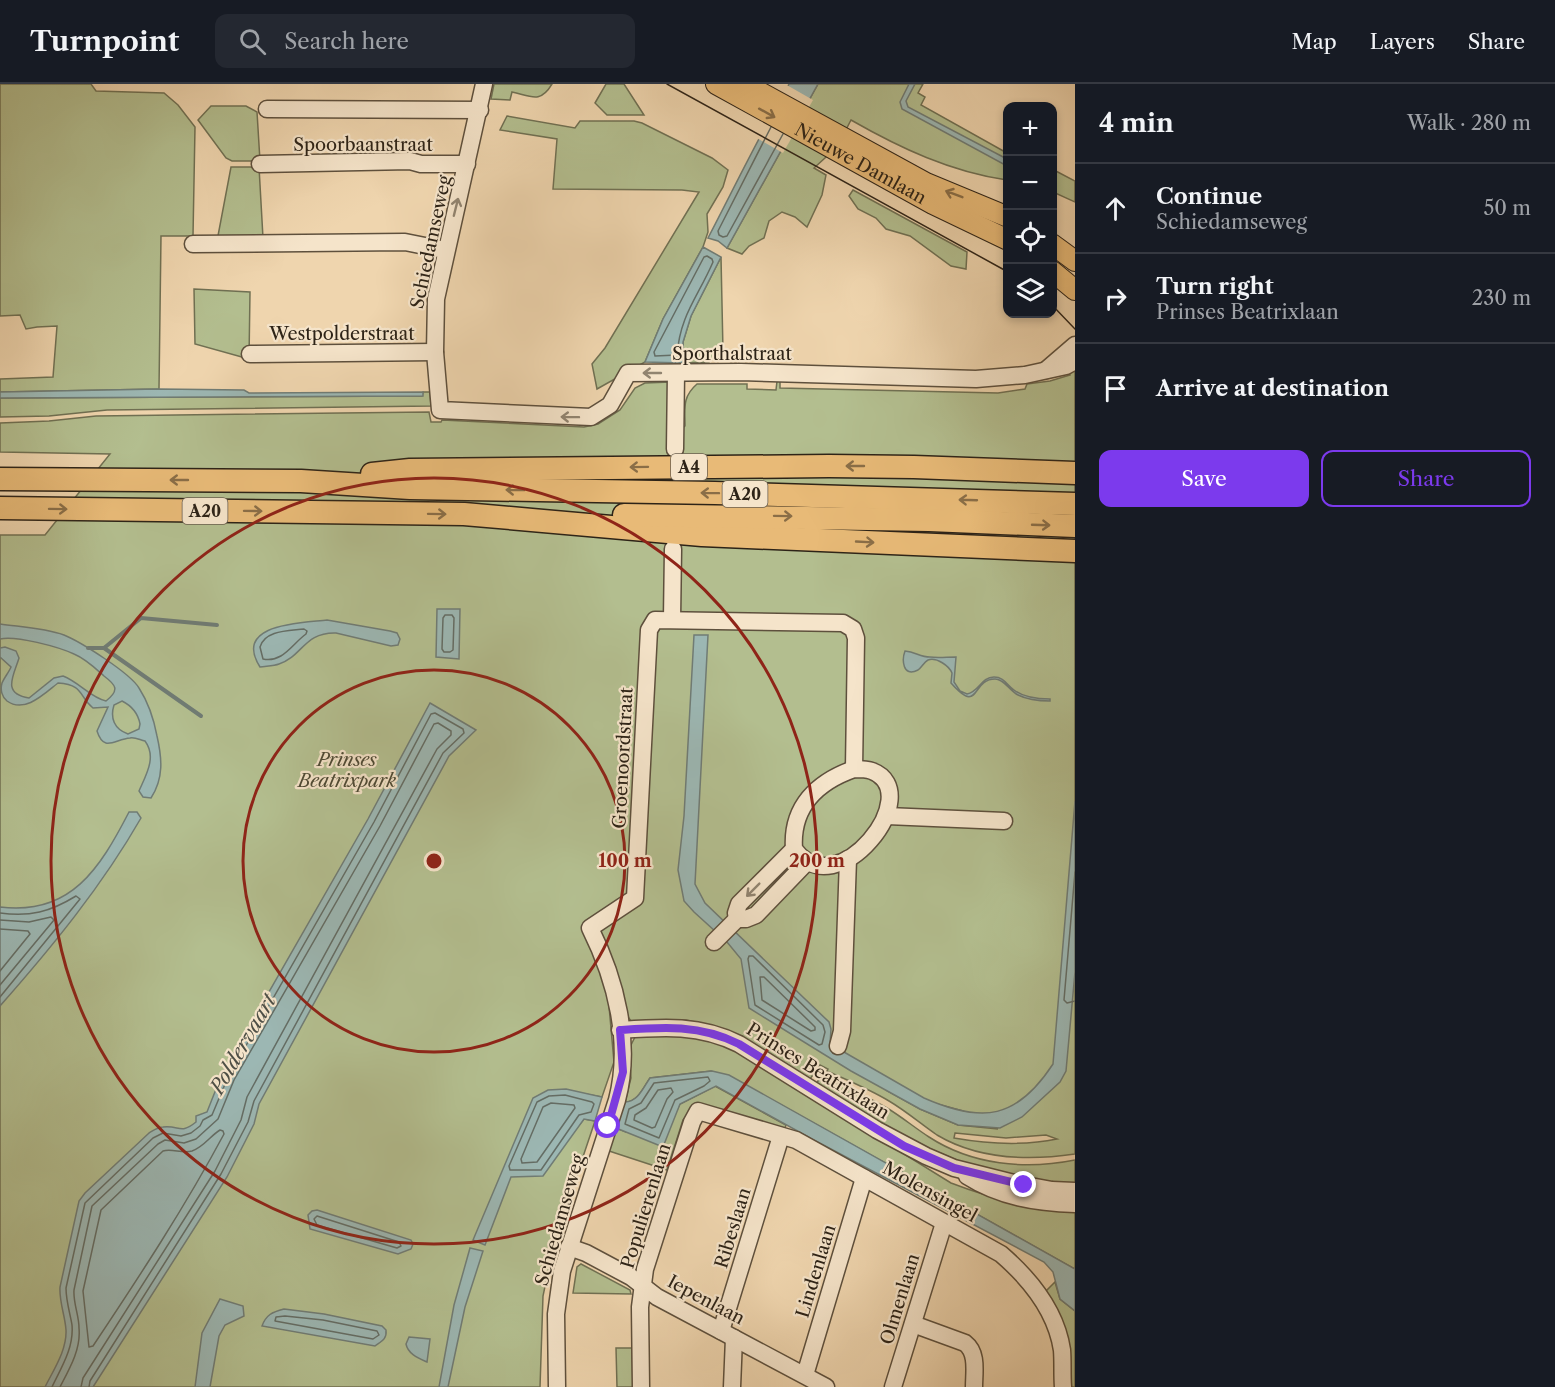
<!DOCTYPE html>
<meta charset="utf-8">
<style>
body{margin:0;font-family:"Libre Caslon Text",serif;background:#242831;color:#f1f3f6}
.controls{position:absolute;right:18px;top:18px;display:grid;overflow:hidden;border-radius:12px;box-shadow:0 3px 9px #0003}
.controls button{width:54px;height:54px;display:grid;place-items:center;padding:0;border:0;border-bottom:2px solid #363941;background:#171b24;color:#f1f3f6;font:30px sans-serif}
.stop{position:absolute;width:18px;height:18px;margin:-14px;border:4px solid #7c3aed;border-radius:50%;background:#fff}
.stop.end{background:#7c3aed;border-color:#fff;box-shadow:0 2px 6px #0008}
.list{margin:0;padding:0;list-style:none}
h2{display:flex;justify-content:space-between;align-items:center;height:78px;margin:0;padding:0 24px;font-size:26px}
h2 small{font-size:20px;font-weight:400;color:#9ea1a6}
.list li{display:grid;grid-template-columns:39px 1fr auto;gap:18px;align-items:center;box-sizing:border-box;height:90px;padding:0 24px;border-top:2px solid #363941}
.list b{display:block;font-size:22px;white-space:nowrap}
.list p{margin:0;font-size:20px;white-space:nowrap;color:#9ea1a6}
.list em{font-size:20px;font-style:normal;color:#9ea1a6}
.actions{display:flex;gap:12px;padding:18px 24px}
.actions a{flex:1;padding:14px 0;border:2px solid #7c3aed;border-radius:12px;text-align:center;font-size:21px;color:#7c3aed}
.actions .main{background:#7c3aed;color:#fff}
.icon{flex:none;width:33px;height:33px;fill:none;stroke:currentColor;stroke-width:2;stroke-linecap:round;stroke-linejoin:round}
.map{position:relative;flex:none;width:1075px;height:1303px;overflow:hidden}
header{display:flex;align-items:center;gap:36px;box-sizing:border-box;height:84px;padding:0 30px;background:#171b24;border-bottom:2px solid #363941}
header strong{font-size:28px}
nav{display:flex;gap:33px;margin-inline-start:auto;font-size:21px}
.search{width:420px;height:54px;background:#242831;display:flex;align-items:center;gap:15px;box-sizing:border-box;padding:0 21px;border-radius:12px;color:#9ea1a6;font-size:22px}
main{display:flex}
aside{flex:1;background:#171b24}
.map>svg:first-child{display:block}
.green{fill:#b3be8f;stroke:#707053;stroke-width:1.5;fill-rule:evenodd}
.water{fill:#9cb7b3;stroke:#707c75;stroke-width:1.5;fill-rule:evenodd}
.pier{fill:#efd5ae}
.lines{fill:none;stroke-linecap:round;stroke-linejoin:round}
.shore{stroke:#646d65;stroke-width:1.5}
.stream{stroke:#707c75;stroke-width:4}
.minor-casing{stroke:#5e503d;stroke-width:19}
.major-casing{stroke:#2d2317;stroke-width:22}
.highway-casing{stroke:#2d2317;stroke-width:25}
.minor{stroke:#f5e4ca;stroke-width:16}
.major{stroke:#e8ba77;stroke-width:20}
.highway{stroke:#e8ba77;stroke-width:22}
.tram{stroke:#2d2317;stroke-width:1.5}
.oneway{stroke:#8a6e47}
.oneway2{stroke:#918470}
.route{stroke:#7c3aed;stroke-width:8}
.ring{fill:none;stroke:#8f2418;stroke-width:3}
.labels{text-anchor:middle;stroke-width:4.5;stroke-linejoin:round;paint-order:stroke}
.shield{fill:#f5e4ca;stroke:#695d4d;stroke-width:1.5}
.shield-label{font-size:16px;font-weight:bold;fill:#2d2317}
.street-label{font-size:18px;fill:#2d2317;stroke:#f5e4ca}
.park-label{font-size:18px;font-style:italic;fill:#4e4a35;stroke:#f5e4ca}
.water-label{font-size:20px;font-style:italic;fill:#4e4f46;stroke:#f5e4ca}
.centre{fill:#8f2418;stroke:#f5e4ca;stroke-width:3}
.ring-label{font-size:18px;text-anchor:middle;font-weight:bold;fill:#8f2418;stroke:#f5e4ca;stroke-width:4.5;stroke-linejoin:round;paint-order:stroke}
</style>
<header>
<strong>Turnpoint</strong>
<div class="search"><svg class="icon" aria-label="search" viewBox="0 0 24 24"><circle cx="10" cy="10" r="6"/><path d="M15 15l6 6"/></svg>Search here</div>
<nav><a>Map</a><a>Layers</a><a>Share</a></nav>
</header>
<main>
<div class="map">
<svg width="1075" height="1303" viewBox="0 0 1075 1303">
<rect width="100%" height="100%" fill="#efd5ae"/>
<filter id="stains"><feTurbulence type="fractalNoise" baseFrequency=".00333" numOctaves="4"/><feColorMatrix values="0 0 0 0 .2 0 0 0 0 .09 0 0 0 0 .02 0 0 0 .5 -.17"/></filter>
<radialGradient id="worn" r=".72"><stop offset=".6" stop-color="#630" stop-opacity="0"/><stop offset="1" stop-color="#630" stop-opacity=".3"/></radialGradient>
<g class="green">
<path d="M 0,0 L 91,0 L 96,7 L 164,9 L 178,21 L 195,43 L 193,152 L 161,152 L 159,305 L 0,308 L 0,295 L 53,293 L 57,242 L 37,243 L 26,245 L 20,231 L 0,232 Z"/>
<path d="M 494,0 L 552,0 C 540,20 531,12 512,8 L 510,16 L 491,15 Z"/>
<path d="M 606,0 L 624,0 L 644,31 L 607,31 L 595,19 Z"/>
<path d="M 818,0 L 923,0 L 918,9 L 925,13 L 921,21 L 1007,69 L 1007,96 C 951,88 900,64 851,36 L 837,63 L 814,84 L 826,91 L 822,111 L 807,143 L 795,133 L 782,128 L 769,137 L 764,154 L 749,162 L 742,170 L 727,164 Z"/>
<path d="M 211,22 L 246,22 L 257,28 L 260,77 L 232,77 L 226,74 L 198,36 Z"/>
<path d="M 507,32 L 575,44 L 580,37 L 634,37 L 642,39 L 712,74 L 728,86 L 723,103 L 707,130 L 708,148 L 703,163 L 663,235 L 645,278 L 597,305 L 592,280 L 605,264 L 699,108 L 682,106 L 553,105 L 557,55 L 500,46 Z"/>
<path d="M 231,83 L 259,83 L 263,154 L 217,157 Z"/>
<path d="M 1052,85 L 1075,97 L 1075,118 L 1053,108 Z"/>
<path d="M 853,106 L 967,168 L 966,185 L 951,182 L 910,152 L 886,145 L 876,134 L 858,125 L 849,112 Z"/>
<path d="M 721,173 L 723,267 L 709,278 L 683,279 L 683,258 L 691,232 Z"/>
<path d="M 194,205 L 250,208 L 249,275 L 195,260 Z"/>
<path d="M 1075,285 L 1075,1070 C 1028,1077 979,1076 937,1051 C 921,1040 906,1027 889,1017 C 869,1005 847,996 827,987 L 828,985 L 820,981 L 810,995 L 714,942 L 686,936 L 664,936 L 640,939 L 631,937 L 626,930 L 623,919 L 609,922 L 614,978 L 602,1013 L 586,1010 L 579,1041 L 584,1035 L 595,1037 L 554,1159 L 549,1158 L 548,1162 L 553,1164 L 543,1212 L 540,1303 L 0,1303 L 0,451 L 45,451 L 110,370 L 0,368 L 0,339 L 49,337 L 96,332 L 429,328 L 431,338 L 441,338 L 442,336 L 584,343 L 598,340 L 620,326 L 635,304 L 645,299 L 671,298 L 670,354 L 685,342 C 685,324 682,313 697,300 L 747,300 L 747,305 L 776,306 L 777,297 L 780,297 L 780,304 L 998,309 L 1025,305 L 1027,300 L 1050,297 L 1070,291 L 1069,288 ZM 886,1006 L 963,1027 L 998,1045 L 958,1041 L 920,1025 ZM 955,1049 L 1006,1054 L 1046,1051 L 1057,1055 C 1023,1062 988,1060 954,1054 Z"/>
<path d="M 423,308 L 430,308 L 431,322 L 107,326 L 49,332 L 0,333 L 0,314 C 141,312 282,313 422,312 Z"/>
<path d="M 660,949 L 723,958 L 951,1099 C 990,1114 1033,1125 1075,1128 L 1075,1185 L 781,1021 L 711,987 L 650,994 C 643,1004 638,1018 625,1018 L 631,994 L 629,965 L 635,953 Z"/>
<path d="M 821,992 C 844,1002 866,1012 887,1024 C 902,1033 915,1044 929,1053 C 972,1081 1025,1086 1075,1076 L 1075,1104 L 1055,1103 L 959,1077 L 914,1058 L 815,1002 Z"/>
<path d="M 715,1002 L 786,1041 L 784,1047 L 690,1029 L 683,1036 L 667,1086 L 609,1067 L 616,1044 L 626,1048 L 672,1036 L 680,1020 Z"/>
<path d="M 581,1180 L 630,1206 L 631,1210 L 573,1209 L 577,1183 Z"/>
<path d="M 1055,1198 L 1060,1215 L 1075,1227 L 1075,1303 L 1068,1303 L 1045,1208 Z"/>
<path d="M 616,1264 L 632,1264 L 633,1303 L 617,1303 Z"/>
</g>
<g class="water">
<path d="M 789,0 L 818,0 L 727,164 L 718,157 L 708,154 C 735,102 760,50 789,0 Z"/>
<path d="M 909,0 L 915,0 L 906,17 L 908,23 L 1007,75 L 1007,82 L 902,25 L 900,18 Z"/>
<path d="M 703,163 L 721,173 L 691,232 L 683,258 L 683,279 L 645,278 L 663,235 Z"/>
<path d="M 159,305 L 244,306 L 249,309 L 423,308 L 423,312 C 282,314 141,312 0,314 L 0,308 Z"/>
<path d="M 437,525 L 460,525 L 459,575 L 436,573 Z"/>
<path d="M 327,536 L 390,547 L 397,549 L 400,555 L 398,561 L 391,562 L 336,549 C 304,548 303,572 279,580 C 274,582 266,582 260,583 C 232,539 303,539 327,536 Z"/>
<path d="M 0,540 C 21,543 44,544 64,551 C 81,558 130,589 139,604 C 148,618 154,636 157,652 C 162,674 164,694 151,714 L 143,713 L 139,707 C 146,691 157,673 145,657 C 140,656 135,653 130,654 C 115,655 104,669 97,647 L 108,623 L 93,624 C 78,612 85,601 58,599 C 45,609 25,630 7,617 C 2,613 0,606 2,599 C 4,594 9,588 11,583 L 0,573 L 0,564 L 5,563 L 16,567 L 19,574 C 14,591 1,610 29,614 L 54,594 L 63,592 C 79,598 91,614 106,617 C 120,606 116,601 104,592 C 95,584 86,575 74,570 C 59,563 15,551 0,555 ZM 122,617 C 132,622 138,629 140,640 L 139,645 L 128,650 C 114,645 110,634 114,621 Z"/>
<path d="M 694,551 L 708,551 L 695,800 L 705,819 L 829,938 L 831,945 L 830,960 L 924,1014 C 983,1040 1017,1035 1053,980 L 1075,717 L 1075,888 L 1066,987 L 1060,998 L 1022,1033 L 1000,1044 L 958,1041 L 920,1025 L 851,987 L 749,924 L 741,875 L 727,858 L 694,828 L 684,817 L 678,786 L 684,732 Z"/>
<path d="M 905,567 C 916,568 920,573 930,573 C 938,574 947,573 956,573 L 954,598 L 960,607 L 967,610 C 979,608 981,593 994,593 C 1004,593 1007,601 1014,606 C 1024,614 1038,615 1050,615 L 1050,617 C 1039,617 1028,616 1018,611 C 1010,607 1004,595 995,595 C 971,595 980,632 951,599 L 952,589 C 949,582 937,573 928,576 C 924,578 922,583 918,586 C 902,594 902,575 905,567 Z"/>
<path d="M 430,619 L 476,646 L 449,672 L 259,1020 L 254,1040 L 227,1093 L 93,1303 L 45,1303 C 54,1285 67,1266 66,1246 C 65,1231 59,1218 60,1203 L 79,1117 L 85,1109 L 149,1049 C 154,1046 158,1043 163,1043 C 180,1041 180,1051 196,1038 L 196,1032 L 207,1028 L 222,990 L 368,735 Z"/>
<path d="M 129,728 L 137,728 L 141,734 C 102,802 52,863 0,922 L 0,823 C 71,832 100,784 129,728 Z"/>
<path d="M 712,987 L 729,991 L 1075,1185 L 1075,1227 L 1060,1215 L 1053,1188 L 1044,1178 L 812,1055 L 716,1002 L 680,1020 L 663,1063 L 616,1044 L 625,1018 C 638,1018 643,1004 650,994 Z"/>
<path d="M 566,1005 L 602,1013 L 595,1037 L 584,1035 L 543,1092 L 511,1093 L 485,1161 L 473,1156 L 533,1014 L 548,1006 Z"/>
<path d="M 317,1126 L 411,1156 L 413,1160 L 411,1165 L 398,1170 L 310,1145 L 308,1131 L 312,1127 Z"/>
<path d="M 470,1164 L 483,1167 L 465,1223 L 448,1303 L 439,1303 L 454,1221 Z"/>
<path d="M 220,1215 L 243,1222 L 244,1232 L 225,1241 L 219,1252 L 210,1303 L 195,1303 L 202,1249 Z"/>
<path d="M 284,1225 L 324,1230 L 382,1242 L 386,1246 C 387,1255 382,1257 375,1262 L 262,1242 C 266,1231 272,1228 284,1225 Z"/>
<path d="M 409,1253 L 430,1255 L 427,1278 C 418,1274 408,1270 406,1260 Z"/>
</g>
<path class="pier" d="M 785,0 L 813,16 L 783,69 L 755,53 Z"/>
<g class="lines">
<g class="shore">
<path d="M 771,43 L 718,147 L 719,151 L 723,153 L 727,152 L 783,50"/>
<path d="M 707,172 L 712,175 L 713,178 C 698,213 680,231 677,271 L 655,272 L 654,268 L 704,173 Z"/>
<path d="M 445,531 L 452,531 L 454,534 L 453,566 L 450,568 L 444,568 L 442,565 L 443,534 Z"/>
<path d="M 304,545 L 307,547 L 306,550 C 292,560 283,579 263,575 L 260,563 C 265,546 289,547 304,545 Z"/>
<path d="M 1075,788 L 1064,916 L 1067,919 L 1075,917"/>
<path d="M 0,829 C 30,833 50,828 76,812 L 80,815 L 0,913"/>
<path d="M 0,836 L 29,838 L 51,833 L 54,836 L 0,901"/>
<path d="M 0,845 L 28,847 L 30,850 L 0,887"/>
<path d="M 749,872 L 753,872 L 823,941 L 825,948 L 822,960 L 819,961 L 755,921 L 748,875 Z"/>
<path d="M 760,893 L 764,893 L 812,940 L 815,943 L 815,946 L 811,947 L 762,916 Z"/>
<path d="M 708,993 L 710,997 L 704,1002 L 675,1016 L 659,1054 L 625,1040 L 629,1025 L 641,1019 L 654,999 Z"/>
<path d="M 671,1004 L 673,1008 L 667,1015 L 655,1043 L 652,1044 L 634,1036 L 635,1031 L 646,1024 L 658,1006 Z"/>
<path d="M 565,1011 L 592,1018 L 594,1020 L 591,1028 L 579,1031 L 541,1086 L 510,1086 L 509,1082 L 537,1018 L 549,1012 Z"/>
<path d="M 551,1019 L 574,1021 L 575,1024 L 537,1078 L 522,1079 L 521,1075 L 543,1023 Z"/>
<path d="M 220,1046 L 223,1047 L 224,1050 C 185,1123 139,1193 93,1262 L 89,1263 L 83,1207 L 101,1126 L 163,1067 C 172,1064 182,1070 192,1067 C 204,1063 210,1052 220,1046 Z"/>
<path d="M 317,1132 L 399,1158 L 401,1162 L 397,1164 L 317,1141 L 314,1135 Z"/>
<path d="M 285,1232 L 323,1236 L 377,1247 L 379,1251 L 373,1255 L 275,1237 L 276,1233 Z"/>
<path d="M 52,1303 C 61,1284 74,1264 72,1241 C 70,1229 66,1217 66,1204 L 85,1119 L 153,1054 L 163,1049 L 181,1052 L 191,1049 L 200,1042 L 203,1036 L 212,1031 L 228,993 L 374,738 L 431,630 L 435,629 L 463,645 L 464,649 L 443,669 L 254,1017 L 248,1038 L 221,1090 L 90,1297 L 89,1303"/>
<path d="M 60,1303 C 70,1284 81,1265 79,1244 C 79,1231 73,1219 74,1206 L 92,1122 L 158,1060 L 165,1056 L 184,1059 L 196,1055 L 218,1035 L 234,996 L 380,742 L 434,640 L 438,639 L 451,647 L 451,651 L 437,665 L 247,1013 L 241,1036 L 215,1087 L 83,1294 L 81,1303"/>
</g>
<g class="stream">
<path d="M 88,564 L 104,564 L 141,534 L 217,541"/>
<path d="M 104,564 L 201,632"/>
</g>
<g class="minor-casing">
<g id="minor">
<path d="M 484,0 L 436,215 L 435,268 L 440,326 L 591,333 L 610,321 L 628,289 L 741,288 L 976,295 L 1025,291 L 1066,282 L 1075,277"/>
<path d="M 267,25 L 480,26"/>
<path d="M 260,80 L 410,77 L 421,80 L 467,80"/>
<path d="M 193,160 L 405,158 L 445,166"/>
<path d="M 250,270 L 435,268"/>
<path d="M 1046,286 L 1075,261"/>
<path d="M 675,365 L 676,289"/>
<path d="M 672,535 L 673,465"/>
<path d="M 854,685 C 860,685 867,685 872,687 C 928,708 837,825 794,765 C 791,723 817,698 854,685 Z"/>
<path d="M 887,732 L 1004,737"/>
<path d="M 794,765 L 739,820 L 736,829 L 737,835 L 746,835 L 756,831 L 807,778"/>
<path d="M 714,858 L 737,835"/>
<path d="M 620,946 C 662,943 700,940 739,960 L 877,1046 L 926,1072 L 954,1084 L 1014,1099 L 1052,1106 L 1075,1107"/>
<path d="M 838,962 L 842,947 L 848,775"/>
<path d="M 967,1092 C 1000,1113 1037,1119 1075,1120"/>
<path d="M 569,1163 L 586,1169 L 631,1193 L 657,1213 L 826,1303"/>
<path d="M 913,1240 L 965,1259 C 978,1269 974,1288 974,1303"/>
<path d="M 721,1247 L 781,1052"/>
<path d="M 805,1291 L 864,1094"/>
<path d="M 557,1303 L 556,1230 L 562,1187 L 617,1016 C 632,959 616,896 590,844 L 635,814 L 649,546 L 655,536 L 843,539 L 853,545 L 856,554 L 854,685"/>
<path d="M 641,1303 L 640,1223 L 645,1185 L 692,1038 L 698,1027 L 796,1056 L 1001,1170 C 1030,1195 1056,1226 1062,1266 C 1063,1278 1062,1291 1063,1303"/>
<path d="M 732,1303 L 734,1254"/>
<path d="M 893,1303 L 944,1139"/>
</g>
</g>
<g class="major-casing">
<g id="major">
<path id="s1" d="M 716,0 L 933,120 L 1008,156"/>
<path d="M 745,0 L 926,99 L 1008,133"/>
<path d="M 1052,160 L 1075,177"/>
<path d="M 1052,187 L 1075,206"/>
</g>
</g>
<g class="highway-casing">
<g id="highway">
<path d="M 372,390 L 410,386 L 829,382 L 914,383 L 1075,389"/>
<path d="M 0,395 L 301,397 L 410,404 L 715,409 L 1075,420"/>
<path d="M 0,424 L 464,430 L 702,451 L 1075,467"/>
<path d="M 624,431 L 929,436 L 1075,442"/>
</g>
</g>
<use href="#minor" class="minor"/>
<use href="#major" class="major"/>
<use href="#highway" class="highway"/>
<g class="tram">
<path d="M 667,0 L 1008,188"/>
<path d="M 1052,221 L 1075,245"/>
</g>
</g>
<defs><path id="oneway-shaft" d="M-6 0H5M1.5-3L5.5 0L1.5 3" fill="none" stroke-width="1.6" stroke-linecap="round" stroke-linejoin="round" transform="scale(1.5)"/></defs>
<g class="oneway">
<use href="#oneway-shaft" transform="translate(767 29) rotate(29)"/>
<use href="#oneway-shaft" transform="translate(954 110) rotate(-159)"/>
<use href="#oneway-shaft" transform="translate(855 382) rotate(-180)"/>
<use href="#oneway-shaft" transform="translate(639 383) rotate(179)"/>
<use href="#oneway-shaft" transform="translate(179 396) rotate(-180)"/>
<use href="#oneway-shaft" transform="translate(515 406) rotate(-179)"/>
<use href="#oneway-shaft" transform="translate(710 409) rotate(-179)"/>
<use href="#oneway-shaft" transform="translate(968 416) rotate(-178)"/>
<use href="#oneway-shaft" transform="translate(58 425) rotate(1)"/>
<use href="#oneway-shaft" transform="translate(253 427) rotate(1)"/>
<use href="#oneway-shaft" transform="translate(437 430) rotate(1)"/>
<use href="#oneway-shaft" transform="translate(783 432) rotate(1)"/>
<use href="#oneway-shaft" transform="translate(1041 441) rotate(2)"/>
<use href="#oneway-shaft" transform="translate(865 458) rotate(3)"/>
</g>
<g class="oneway2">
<use href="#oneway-shaft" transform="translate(456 123) rotate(-76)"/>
<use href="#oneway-shaft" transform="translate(652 289) rotate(180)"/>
<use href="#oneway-shaft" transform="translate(570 333) rotate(-179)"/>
<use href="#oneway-shaft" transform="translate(753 806) rotate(135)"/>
</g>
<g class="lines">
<path class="route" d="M 608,1042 L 623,988 L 620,946 C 662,943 700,940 739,960 L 904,1062 L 954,1084 L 1024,1101"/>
</g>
<g class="ring">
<circle cx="434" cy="777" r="191"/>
<circle cx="434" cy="777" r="383"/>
</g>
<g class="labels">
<g class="shield">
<rect x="671" y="370" width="36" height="26" rx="4.5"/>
<rect x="722.5" y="397" width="45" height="26" rx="4.5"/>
<rect x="182.5" y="414" width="45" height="26" rx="4.5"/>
</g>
<g class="shield-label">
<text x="689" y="389">A4</text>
<text x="745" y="416">A20</text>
<text x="205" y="433">A20</text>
</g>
<g class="street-label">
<text x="363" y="67">Spoorbaanstraat</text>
<text dy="6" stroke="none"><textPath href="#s1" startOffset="165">Nieuwe Damlaan</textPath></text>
<text transform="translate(431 158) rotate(-78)" y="6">Schiedamseweg</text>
<text x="342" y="256">Westpolderstraat</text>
<text x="732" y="276">Sporthalstraat</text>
<text transform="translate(623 674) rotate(-87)" y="6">Groenoordstraat</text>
<text transform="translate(818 987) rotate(32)" y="6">Prinses Beatrixlaan</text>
<text transform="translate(930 1108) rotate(29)" y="6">Molensingel</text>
<text transform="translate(646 1122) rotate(-73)" y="6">Populierenlaan</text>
<text transform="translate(560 1136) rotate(-74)" y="6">Schiedamseweg</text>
<text transform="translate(733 1144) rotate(-73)" y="6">Ribeslaan</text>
<text transform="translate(816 1187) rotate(-73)" y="6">Lindenlaan</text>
<text transform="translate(900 1215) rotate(-73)" y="6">Olmenlaan</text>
<text transform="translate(706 1216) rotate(28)" y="6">Iepenlaan</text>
</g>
<g class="park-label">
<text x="347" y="682">Prinses<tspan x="347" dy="21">Beatrixpark</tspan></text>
</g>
<g class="water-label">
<text transform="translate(243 960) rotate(-60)" y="7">Poldervaart</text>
</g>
</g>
<circle cx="434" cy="777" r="9" class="centre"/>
<g class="ring-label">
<text x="625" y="783">100 m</text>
<text x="817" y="783">200 m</text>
</g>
<rect width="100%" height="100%" filter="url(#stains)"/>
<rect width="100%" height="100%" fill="url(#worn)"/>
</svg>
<div class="controls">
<button>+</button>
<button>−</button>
<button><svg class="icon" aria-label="locate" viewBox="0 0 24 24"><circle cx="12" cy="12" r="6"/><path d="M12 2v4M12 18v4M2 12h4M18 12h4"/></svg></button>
<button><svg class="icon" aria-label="layers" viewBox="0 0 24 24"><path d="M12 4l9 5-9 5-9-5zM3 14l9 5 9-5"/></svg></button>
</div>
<div class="stop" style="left:608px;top:1042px"></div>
<div class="stop end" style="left:1024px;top:1101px"></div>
</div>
<aside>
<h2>4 min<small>Walk · 280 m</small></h2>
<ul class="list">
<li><svg class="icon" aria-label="ahead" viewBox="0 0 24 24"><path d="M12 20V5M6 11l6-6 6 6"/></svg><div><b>Continue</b><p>Schiedamseweg</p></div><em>50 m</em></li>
<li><svg class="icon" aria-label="right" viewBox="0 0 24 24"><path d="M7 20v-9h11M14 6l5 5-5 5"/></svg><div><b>Turn right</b><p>Prinses Beatrixlaan</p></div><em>230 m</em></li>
<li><svg class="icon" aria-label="arrive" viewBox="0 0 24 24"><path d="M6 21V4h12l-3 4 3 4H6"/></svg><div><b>Arrive at destination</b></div></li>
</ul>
<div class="actions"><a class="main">Save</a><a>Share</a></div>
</aside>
</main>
